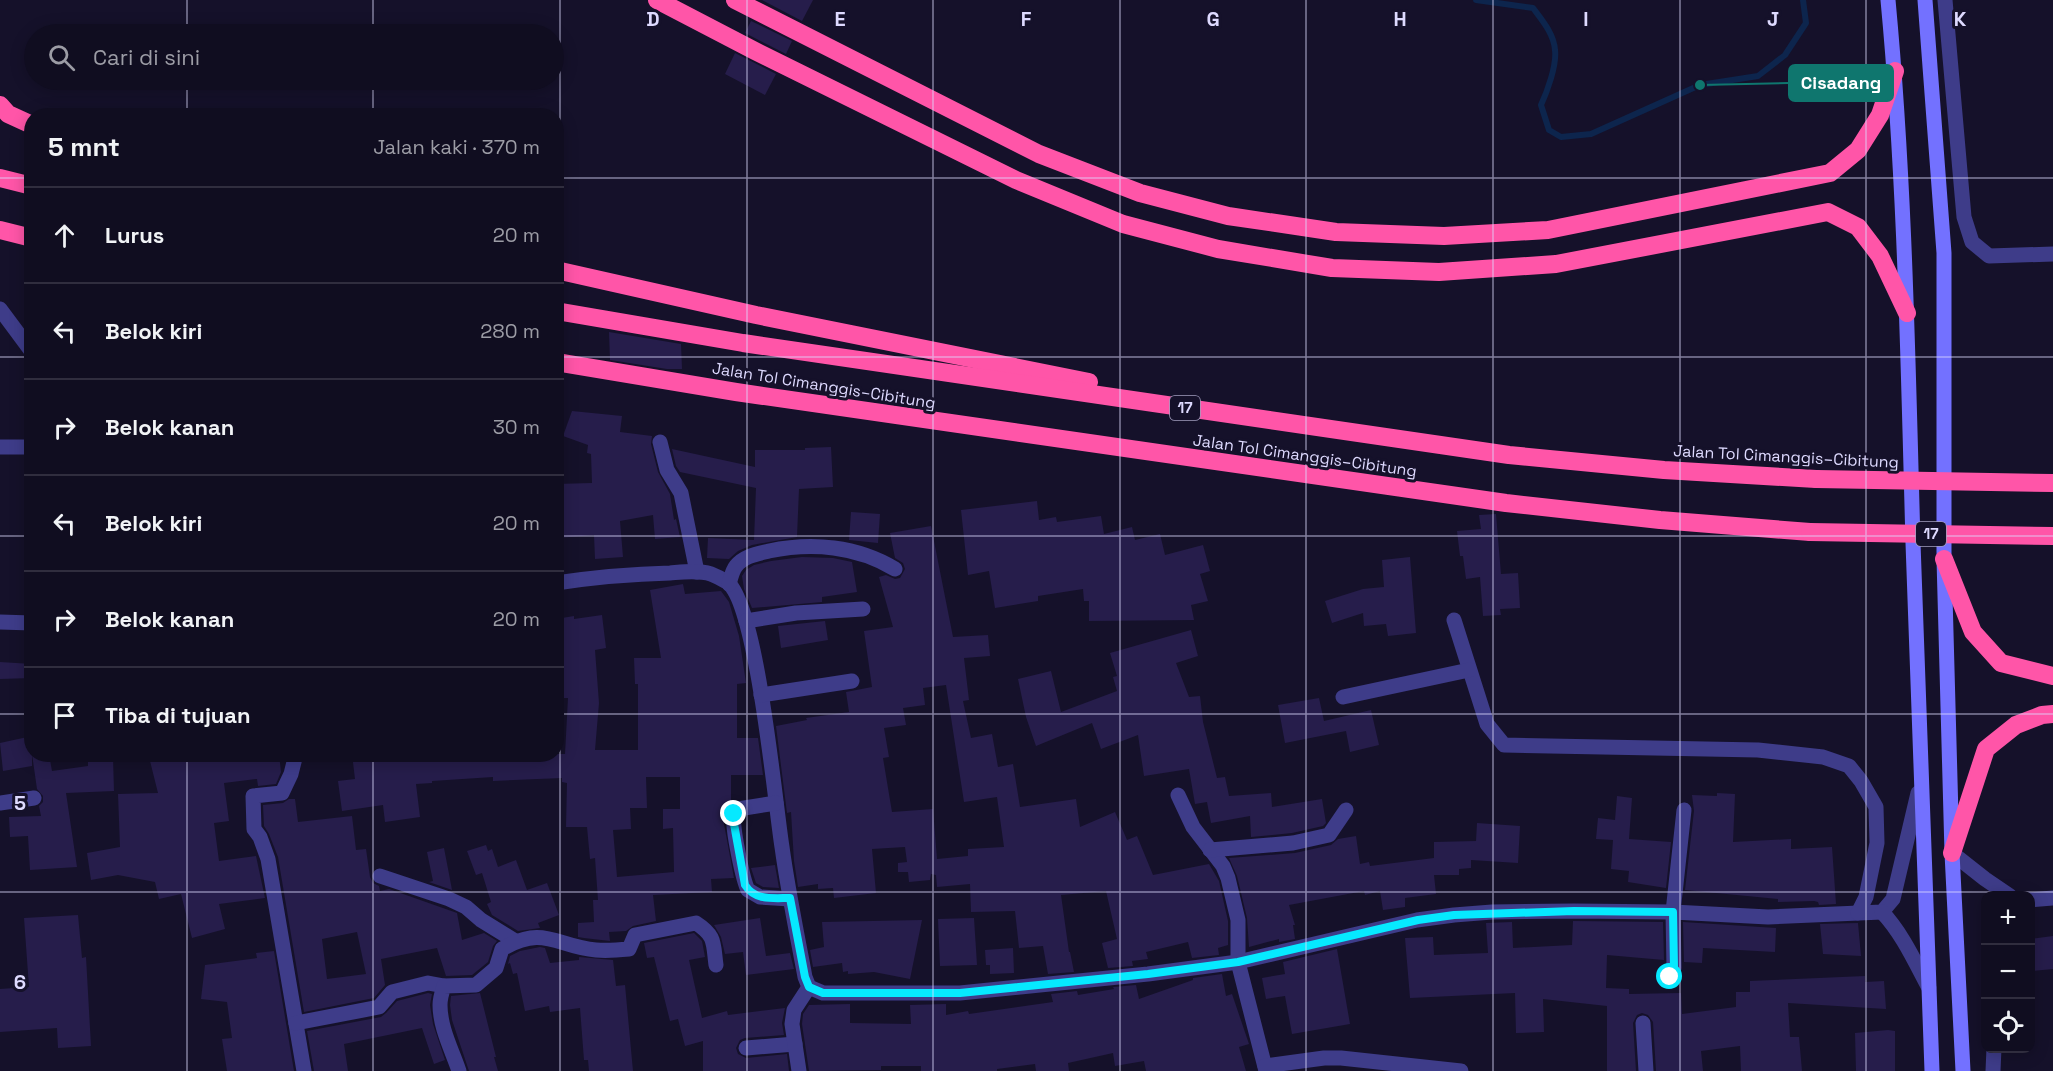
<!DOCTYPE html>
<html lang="id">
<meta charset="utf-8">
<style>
body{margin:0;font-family:"Space Grotesk",sans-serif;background:#191629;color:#f1f3f6}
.controls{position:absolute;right:18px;bottom:18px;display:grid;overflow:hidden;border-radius:12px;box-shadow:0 3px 15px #0003}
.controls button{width:54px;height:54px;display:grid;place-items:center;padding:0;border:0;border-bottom:2px solid #302d3e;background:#100d20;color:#f1f3f6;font:30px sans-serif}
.stop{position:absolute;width:18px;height:18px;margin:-14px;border:4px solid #06e9ff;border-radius:50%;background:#fff}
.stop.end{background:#06e9ff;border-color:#fff;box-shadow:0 2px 6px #0008}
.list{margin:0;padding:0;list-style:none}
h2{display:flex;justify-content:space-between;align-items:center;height:78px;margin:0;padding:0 24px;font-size:26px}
h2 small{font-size:20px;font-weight:400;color:#9c9ca5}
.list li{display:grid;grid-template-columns:39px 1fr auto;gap:18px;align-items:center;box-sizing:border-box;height:96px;padding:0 24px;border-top:2px solid #302d3e}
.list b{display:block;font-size:22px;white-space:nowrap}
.list em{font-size:20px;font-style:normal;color:#9c9ca5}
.icon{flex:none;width:33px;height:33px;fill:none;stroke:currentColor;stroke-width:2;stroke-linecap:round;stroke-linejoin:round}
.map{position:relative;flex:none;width:2053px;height:1071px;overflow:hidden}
.search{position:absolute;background:#100d20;box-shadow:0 3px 15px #0003;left:24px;top:24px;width:540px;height:66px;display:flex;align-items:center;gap:15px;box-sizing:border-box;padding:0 21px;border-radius:33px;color:#9c9ca5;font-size:22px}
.panel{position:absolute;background:#100d20;box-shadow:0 3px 15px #0003;left:24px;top:108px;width:540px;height:654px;border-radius:24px}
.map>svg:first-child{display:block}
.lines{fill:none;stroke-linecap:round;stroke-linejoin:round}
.stream{stroke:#0d254d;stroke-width:6}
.building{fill:#261d4b;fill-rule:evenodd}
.street{stroke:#3e3c89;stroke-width:15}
.secondary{stroke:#7371ff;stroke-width:15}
.highway{stroke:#ff55a8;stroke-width:18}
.highway-bridge{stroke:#ff55a8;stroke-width:18}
.route{stroke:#06e9ff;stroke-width:8}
.grid{fill:none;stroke:#dedaff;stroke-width:1.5;stroke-opacity:0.55}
.labels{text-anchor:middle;stroke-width:6;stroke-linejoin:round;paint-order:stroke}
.shield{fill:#15112a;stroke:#a29ebf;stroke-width:1.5}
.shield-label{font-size:15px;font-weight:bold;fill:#dedaff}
.street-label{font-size:16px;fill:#dedaff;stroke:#15112a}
.grid-label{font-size:20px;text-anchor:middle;font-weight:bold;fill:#dedaff;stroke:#15112a;stroke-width:6;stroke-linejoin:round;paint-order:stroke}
.leader{fill:none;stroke:#0f766e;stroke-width:2}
.callout-dot{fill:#0f766e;stroke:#15112a;stroke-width:2}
.callout{fill:#0f766e;stroke:#0f766e;stroke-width:2}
.callout-label{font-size:18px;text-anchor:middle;font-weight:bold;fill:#fff}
</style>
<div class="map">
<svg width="2053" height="1071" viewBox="0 0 2053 1071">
<rect width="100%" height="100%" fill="#15112a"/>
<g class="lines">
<path class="stream" d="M 1476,0 L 1533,8 C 1542,20 1554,34 1555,50 C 1557,65 1547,92 1541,105 L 1549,130 L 1561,137 L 1591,134 L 1700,85 L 1758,76 L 1785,55 L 1806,23 L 1803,0"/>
</g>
<g class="building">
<path d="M 762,0 L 813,0 L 802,21 Z"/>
<path d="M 751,21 L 792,41 L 786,54 L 745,33 Z"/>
<path d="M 735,53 L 776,74 L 765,95 L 725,74 Z"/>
<path d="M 609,332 L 681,344 L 682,369 L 667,369 L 610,360 Z"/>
<path d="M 572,411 L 622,416 L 620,432 L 652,436 L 651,444 L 658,472 L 670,494 L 674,520 L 676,519 L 680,537 L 655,539 L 653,515 L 620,521 L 623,557 L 595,559 L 594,535 L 558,538 L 556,484 L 592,483 L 591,454 L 587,453 L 588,445 L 563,436 Z"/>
<path d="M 831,447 L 833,487 L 799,489 L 797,537 L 752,545 L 738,551 L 729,559 L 707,558 L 708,538 L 754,540 L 756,488 L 680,472 L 676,466 L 672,449 L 755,467 L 755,450 L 805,450 L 805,448 Z"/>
<path d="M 1037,501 L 1039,520 L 1056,517 L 1057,522 L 1101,516 L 1104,534 L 1132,527 L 1135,540 L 1160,534 L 1165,555 L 1203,545 L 1210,571 L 1200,574 L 1208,601 L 1191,605 L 1194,620 L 1089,621 L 1089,601 L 1084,601 L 1083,589 L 1038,596 L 1038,601 L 995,608 L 989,571 L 968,575 L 961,510 Z"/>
<path d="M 851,512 L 880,514 L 878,543 L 849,540 Z"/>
<path d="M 1496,514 L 1501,574 L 1518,573 L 1520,608 L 1500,609 L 1501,615 L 1483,616 L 1480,577 L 1466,579 L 1463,556 L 1460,556 L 1457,531 L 1481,529 L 1479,515 Z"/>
<path d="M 931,526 L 953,637 L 988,635 L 990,656 L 964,658 L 969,700 L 963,701 L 971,738 L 992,734 L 998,767 L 1013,764 L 1020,807 L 1076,799 L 1080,827 L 1115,812 L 1127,840 L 1137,836 L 1153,875 L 1209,864 L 1219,881 L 1228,921 L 1228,945 L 1218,948 L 1219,955 L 1192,958 L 1188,942 L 1146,952 L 1148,959 L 1132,961 L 1133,966 L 1108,968 L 1102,943 L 1117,939 L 1106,891 L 1061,895 L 1069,952 L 1070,952 L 1074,972 L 1048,974 L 1043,946 L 1019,948 L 1015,911 L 971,912 L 970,884 L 937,887 L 936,875 L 931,874 L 930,880 L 909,882 L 908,872 L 898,872 L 898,863 L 907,862 L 905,847 L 872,849 L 876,893 L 834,898 L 833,888 L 818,889 L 818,884 L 798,887 L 794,861 L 791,812 L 787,813 L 776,726 L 807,720 L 806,718 L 849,712 L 846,692 L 872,687 L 864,631 L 893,627 L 879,577 L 886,575 L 895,579 L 900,578 L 905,569 L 903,563 L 895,558 L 890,533 ZM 946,685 L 964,802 L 997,797 L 1004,847 L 968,849 L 968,856 L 937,859 L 933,809 L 892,812 L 883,758 L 889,757 L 884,728 L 906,725 L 903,708 L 925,705 L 923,688 Z"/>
<path d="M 802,557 L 833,558 L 852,562 L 857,592 L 822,597 L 822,602 L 752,608 L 744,589 L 742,576 L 746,570 L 754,565 L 771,561 Z"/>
<path d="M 1410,557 L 1416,633 L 1388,636 L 1386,624 L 1364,626 L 1363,613 L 1332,623 L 1325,601 L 1363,589 L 1384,587 L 1382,560 Z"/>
<path d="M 683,584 L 685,594 L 721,591 L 729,602 L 739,636 L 746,683 L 737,684 L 737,738 L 758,738 L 763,775 L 731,775 L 731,802 L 726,811 L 724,824 L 734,878 L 711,879 L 712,892 L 653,895 L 656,921 L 633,926 L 626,931 L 609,932 L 610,941 L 584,938 L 578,937 L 578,923 L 594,922 L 593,900 L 598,900 L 595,858 L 590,859 L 587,827 L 566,827 L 567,783 L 562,782 L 562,778 L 493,781 L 493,777 L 432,781 L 432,783 L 416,784 L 420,817 L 385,822 L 383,805 L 342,811 L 338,781 L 355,779 L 352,754 L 565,754 L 568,698 L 559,698 L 556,619 L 574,616 L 574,619 L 602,615 L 606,648 L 595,650 L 599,703 L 595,750 L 638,750 L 638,684 L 635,684 L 634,658 L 661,658 L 650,590 ZM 646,777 L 680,777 L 680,809 L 663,809 L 663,829 L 673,828 L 674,872 L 617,877 L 613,830 L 631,829 L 630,808 L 647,808 Z"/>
<path d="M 825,621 L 828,640 L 781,648 L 778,626 Z"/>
<path d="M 1191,630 L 1198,656 L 1176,663 L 1189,697 L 1200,696 L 1203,722 L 1217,778 L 1225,777 L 1229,796 L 1271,793 L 1272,807 L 1322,799 L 1326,823 L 1323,826 L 1292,833 L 1251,837 L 1250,816 L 1211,823 L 1207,802 L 1195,804 L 1189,769 L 1144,776 L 1138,735 L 1101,749 L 1092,723 L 1036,746 L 1026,717 L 1018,679 L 1051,671 L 1061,712 L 1117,691 L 1113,677 L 1117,676 L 1110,653 Z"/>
<path d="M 0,662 L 32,664 L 32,678 L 0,679 Z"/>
<path d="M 1319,698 L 1324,721 L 1371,710 L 1379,745 L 1350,752 L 1346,731 L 1285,743 L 1278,705 Z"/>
<path d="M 32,736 L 32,766 L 3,771 L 0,743 Z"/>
<path d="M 32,754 L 49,754 L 52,771 L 88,766 L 88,758 L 113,757 L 114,791 L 66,793 L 77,867 L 30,870 L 28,836 L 10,837 L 9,817 L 41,816 L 39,806 L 43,802 L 43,796 L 37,789 Z"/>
<path d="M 176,754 L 279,754 L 281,772 L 276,784 L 258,786 L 257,779 L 224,783 L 229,821 L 214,823 L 219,861 L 256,856 L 265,898 L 219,904 L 225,929 L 192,938 L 181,894 L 159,899 L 155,882 L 118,875 L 91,880 L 87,853 L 120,847 L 118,794 L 158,793 L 150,761 Z"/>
<path d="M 1717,793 L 1735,794 L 1733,842 L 1791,839 L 1791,849 L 1832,847 L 1836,904 L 1819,905 L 1818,902 L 1814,901 L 1778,902 L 1778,899 L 1685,890 L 1694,811 L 1692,795 L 1717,796 Z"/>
<path d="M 1617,796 L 1632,798 L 1629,839 L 1671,842 L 1666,888 L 1628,882 L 1629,871 L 1611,869 L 1613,840 L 1596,839 L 1598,818 L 1615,820 Z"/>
<path d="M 289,799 L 295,799 L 298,822 L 352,816 L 356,850 L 366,849 L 370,877 L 373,883 L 379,886 L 380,891 L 389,889 L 457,913 L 462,940 L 484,933 L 497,941 L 493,946 L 488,962 L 472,975 L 446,976 L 437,948 L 381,959 L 385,985 L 374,998 L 304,1012 L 278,857 L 269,834 L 264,826 L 263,805 L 283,803 ZM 357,932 L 366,974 L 327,979 L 322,939 Z"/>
<path d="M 1477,823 L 1520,826 L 1518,863 L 1471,860 L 1471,868 L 1459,869 L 1459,875 L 1434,875 L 1436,894 L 1405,898 L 1405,907 L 1383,910 L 1380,891 L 1365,895 L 1364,891 L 1289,905 L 1295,925 L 1293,925 L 1295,939 L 1279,942 L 1279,939 L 1249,947 L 1247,918 L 1237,876 L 1229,858 L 1295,853 L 1331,845 L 1338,839 L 1356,836 L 1360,864 L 1369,862 L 1370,866 L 1434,858 L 1434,842 L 1476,841 Z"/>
<path d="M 486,845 L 488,851 L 492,849 L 498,867 L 516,860 L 527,890 L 547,883 L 559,915 L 538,923 L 540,928 L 518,931 L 492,915 L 487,904 L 491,902 L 482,873 L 476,875 L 467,851 Z"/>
<path d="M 444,848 L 449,874 L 452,890 L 429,882 L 433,881 L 427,852 Z"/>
<path d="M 775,865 L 779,888 L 763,887 L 756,883 L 751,868 Z"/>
<path d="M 78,915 L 82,958 L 86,957 L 91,1046 L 58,1048 L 57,1028 L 0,1032 L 0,989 L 29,987 L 24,918 Z"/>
<path d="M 760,918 L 766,956 L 790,953 L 794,969 L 746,975 L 743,952 L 725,954 L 721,937 L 714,925 Z"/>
<path d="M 974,918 L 977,965 L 940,966 L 938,919 Z"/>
<path d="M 922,920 L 910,979 L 874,972 L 848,974 L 848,971 L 843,972 L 842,963 L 813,967 L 810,950 L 824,947 L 822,922 Z"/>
<path d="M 1573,921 L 1663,922 L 1664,960 L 1607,955 L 1606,988 L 1629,989 L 1629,994 L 1681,993 L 1682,1014 L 1736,1007 L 1736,992 L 1750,992 L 1750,981 L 1865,976 L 1865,982 L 1884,981 L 1886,1009 L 1788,1003 L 1790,1037 L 1799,1037 L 1802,1071 L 1741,1071 L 1740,1046 L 1701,1051 L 1703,1071 L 1656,1071 L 1653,1022 L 1648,1015 L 1642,1013 L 1637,1015 L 1633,1023 L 1636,1071 L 1607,1071 L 1607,1006 L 1543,999 L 1544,1032 L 1516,1033 L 1515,993 L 1410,998 L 1405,938 L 1433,937 L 1434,955 L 1488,953 L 1486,923 L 1512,922 L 1513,948 L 1572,945 Z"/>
<path d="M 1683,922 L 1776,928 L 1775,952 L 1703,948 L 1702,963 L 1684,962 Z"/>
<path d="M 1858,923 L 1861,956 L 1823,954 L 1820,924 Z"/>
<path d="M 694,933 L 702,941 L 705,957 L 689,960 L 702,1018 L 727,1011 L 728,1015 L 785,1008 L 782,1023 L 784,1035 L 745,1038 L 740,1040 L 736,1048 L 738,1054 L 746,1058 L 787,1054 L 789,1071 L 703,1071 L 703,1041 L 685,1046 L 678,1019 L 670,1021 L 654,957 L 647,958 L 644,943 Z"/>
<path d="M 2053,936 L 2053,969 L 2031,971 L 2031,939 Z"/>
<path d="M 540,947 L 545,948 L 550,963 L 579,960 L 579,957 L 613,960 L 616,986 L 625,985 L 633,1071 L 589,1071 L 588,1060 L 584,1060 L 580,1008 L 550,1012 L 549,1006 L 525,1011 L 517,973 L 513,974 L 510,963 L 508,964 L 510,956 L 520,951 Z"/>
<path d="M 1013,948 L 1014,973 L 990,974 L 990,965 L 986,965 L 985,950 Z"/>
<path d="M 1337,949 L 1350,1024 L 1292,1034 L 1285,996 L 1266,999 L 1262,978 L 1285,974 L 1283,962 Z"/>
<path d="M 274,951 L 294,1071 L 227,1071 L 222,1039 L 232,1038 L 227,1002 L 201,999 L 205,965 L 257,958 L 256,953 Z"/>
<path d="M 1222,974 L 1226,996 L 1232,994 L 1249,1044 L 1239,1047 L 1246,1071 L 1146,1071 L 1144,1061 L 1115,1066 L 1113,1053 L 1068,1063 L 1069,1071 L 1036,1071 L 1035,1064 L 997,1069 L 997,1071 L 921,1071 L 921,1066 L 881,1066 L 881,1070 L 809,1071 L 802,1024 L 803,1014 L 809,1005 L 850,1004 L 850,1023 L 911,1024 L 910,1005 L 946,1004 L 946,1015 L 968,1011 L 969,1014 L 1053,1002 L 1051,994 L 1077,991 L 1078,995 L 1114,989 L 1113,987 L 1136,985 L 1139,999 L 1193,980 L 1193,978 Z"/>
<path d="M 428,993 L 432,994 L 430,1005 L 433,1024 L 445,1060 L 434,1064 L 422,1028 L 344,1044 L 348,1071 L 314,1071 L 307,1031 L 381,1017 L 386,1013 L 397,1001 Z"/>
<path d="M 480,993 L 496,1057 L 494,1057 L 498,1071 L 469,1071 L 452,1020 L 450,1005 L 451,996 Z"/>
<path d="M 1888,1030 L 1895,1031 L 1895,1071 L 1856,1071 L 1855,1033 Z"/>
</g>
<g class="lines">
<g class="street">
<path d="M 1945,0 L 1964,217 L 1972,242 L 1989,256 L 2053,254"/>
<path d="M 0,309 L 32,352"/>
<path d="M 660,442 L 667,470 L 681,493 L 697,572"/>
<path d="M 0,447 L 32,447"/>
<path d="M 556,583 C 596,577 630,574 670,573 C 683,572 698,570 711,574 C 716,576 722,579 727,582 C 757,603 775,803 782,847 C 788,891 797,934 805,977 L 809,987 L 823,993 L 960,993 L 1148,974 L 1238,962 L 1417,920 L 1454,915 L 1492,912 L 1574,911 L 1673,912 L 1768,917 L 1882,912 L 1893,899 L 1918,793"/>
<path d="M 729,584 C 731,578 732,571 736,566 C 744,556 757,554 769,551 C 812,542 857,546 895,569"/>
<path d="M 1454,620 L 1487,724 L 1504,745 L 1758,750 L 1823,757 L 1849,766 L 1861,781 L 1876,807 L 1877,843 L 1866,897 L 1858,913"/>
<path d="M 746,621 L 796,613 L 863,609"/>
<path d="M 0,622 L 32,623"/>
<path d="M 761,695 L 852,681"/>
<path d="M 1343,697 L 1469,670"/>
<path d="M 296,754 L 291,774 L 282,793 L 253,796 L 254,829 L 260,837 L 268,859 L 304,1071"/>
<path d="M 1178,795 L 1193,827 L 1223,866 L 1228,878 L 1238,920 L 1238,962 L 1266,1071"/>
<path d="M 0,803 L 34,798"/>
<path d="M 776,803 L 738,809 C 736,812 735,813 734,817 C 732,827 743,881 748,890 L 760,897 L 790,899"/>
<path d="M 1210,850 L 1293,843 L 1329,835 L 1346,810"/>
<path d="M 1952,853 L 1985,879 L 2010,896"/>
<path d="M 380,876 L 449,899 L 466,907 L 481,920 L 515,941"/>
<path d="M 2030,900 L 2053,898"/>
<path d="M 1882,912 C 1902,933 1915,962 1929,988"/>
<path d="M 1670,977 L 1674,968 L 1673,912 L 1684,810"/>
<path d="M 296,1023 L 379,1007 L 392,992 L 428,983 L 444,986"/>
<path d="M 1643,1023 L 1646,1071"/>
<path d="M 746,1048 L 795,1044"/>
<path d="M 1265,1066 L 1324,1058 L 1341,1058 L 1461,1071"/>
<path d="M 459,1071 C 452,1050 440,1028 440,1005 C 440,999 442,992 444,986 L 476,985 L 496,968 L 502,949 C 544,924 557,947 596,950 C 607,951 619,950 629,949 L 635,935 L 696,923 C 716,936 713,943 716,965"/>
<path d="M 799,1071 L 792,1024 L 794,1010 L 809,987"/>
<path d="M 1993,1071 L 1994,1048"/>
</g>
<g class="secondary">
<path d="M 1888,0 C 1905,181 1908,362 1913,543 C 1918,719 1925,895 1932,1071"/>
<path d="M 1925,0 L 1944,253 L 1944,559 L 1952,853 L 1963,1071"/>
</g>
<g class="highway">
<path d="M 657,0 L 755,51 L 1016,180 L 1123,224 L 1218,249 L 1332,268 L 1439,272 L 1556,264 L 1828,212 L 1858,227 L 1880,256 L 1907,313"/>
<path d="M 735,0 L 1039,154 L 1140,193 L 1228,216 L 1336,232 L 1444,236 L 1548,230 L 1830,173 L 1858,150 L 1880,115 L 1895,71"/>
<path d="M 0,105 L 8,114 L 32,125"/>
<path d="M 0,178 L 32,186"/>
<path d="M 0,230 L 32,238"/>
<path d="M 556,270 L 756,315 L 1089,382"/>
<path d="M 556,311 L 743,343 L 1509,455 L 1664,470 L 1816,479"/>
<path d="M 556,362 L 736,392 L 1506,503 L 1660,520 L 1810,532"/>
<path d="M 1944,559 L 1973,632 L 2001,663 L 2053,676"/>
<path d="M 1952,853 L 1986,749 L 2016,725 L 2042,715 L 2053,714"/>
</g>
<g class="highway-bridge">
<path d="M 1816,479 L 2053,483"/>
<path d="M 1810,532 L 2053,536"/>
</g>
</g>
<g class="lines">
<path class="route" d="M 734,814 L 734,824 L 745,885 C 755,901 773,898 790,898 L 805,977 L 809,987 L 823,993 L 960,993 L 1148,974 L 1238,962 L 1418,920 L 1454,915 L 1574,911 L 1673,912 L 1674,968 L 1670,977"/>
</g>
<path class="grid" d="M 187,0 L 187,34M 373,0 L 373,34M 560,0 L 560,1071M 747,0 L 747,1071M 933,0 L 933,1071M 1120,0 L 1120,1071M 1306,0 L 1306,1071M 1493,0 L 1493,1071M 1680,0 L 1680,1071M 1866,0 L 1866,1071M 187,80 L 187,116M 373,80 L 373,116M 0,178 L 32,178M 556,178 L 2053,178M 0,357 L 32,357M 556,357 L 2053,357M 0,536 L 32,536M 556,536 L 2053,536M 0,714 L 32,714M 556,714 L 2053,714M 187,754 L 187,1071M 373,754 L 373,1071M 0,892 L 2053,892"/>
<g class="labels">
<g class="shield">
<rect x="1170" y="396" width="30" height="24" rx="4.5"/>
<rect x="1916" y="522" width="30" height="24" rx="4.5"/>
</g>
<g class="shield-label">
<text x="1185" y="413">17</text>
<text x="1931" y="539">17</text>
</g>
<g class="street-label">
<text transform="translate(824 385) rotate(9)" y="6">Jalan Tol Cimanggis–Cibitung</text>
<text transform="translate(1305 455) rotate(8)" y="6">Jalan Tol Cimanggis–Cibitung</text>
<text transform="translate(1786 456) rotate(3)" y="6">Jalan Tol Cimanggis–Cibitung</text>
</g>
</g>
<g class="grid-label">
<text x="653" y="26">D</text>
<text x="840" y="26">E</text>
<text x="1026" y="26">F</text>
<text x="1213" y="26">G</text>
<text x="1400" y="26">H</text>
<text x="1586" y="26">I</text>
<text x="1773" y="26">J</text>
<text x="1960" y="26">K</text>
<text x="20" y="810">5</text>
<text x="20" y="989">6</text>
</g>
<path class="leader" d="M1700 85L1789 83"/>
<circle class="callout-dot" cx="1700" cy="85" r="6"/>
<rect class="callout" x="1789" y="65" width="104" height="36" rx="6"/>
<g class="callout-label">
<text x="1841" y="89">Cisadang</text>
</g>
</svg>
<div class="controls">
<button>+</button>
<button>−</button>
<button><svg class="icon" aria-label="locate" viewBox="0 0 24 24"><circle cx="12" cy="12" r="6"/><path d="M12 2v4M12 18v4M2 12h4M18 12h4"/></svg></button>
</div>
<div class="stop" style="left:1670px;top:977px"></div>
<div class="stop end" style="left:734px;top:814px"></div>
<div class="search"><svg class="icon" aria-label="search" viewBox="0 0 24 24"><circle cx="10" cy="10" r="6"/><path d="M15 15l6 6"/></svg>Cari di sini</div>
<section class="panel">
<h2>5 mnt<small>Jalan kaki · 370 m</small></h2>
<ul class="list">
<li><svg class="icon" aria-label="ahead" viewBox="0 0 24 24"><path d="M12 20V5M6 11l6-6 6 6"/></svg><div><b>Lurus</b></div><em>20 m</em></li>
<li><svg class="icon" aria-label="left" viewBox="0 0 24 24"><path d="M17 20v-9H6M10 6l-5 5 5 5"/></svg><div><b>Belok kiri</b></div><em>280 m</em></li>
<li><svg class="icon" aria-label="right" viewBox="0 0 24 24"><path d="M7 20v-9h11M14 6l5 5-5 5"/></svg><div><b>Belok kanan</b></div><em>30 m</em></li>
<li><svg class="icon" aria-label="left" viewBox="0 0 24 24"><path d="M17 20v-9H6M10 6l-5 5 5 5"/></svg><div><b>Belok kiri</b></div><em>20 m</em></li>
<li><svg class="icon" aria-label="right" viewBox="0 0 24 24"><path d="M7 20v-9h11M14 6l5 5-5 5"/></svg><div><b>Belok kanan</b></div><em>20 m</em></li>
<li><svg class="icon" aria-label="arrive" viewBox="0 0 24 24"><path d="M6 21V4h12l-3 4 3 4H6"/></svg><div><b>Tiba di tujuan</b></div></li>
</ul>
</section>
</div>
